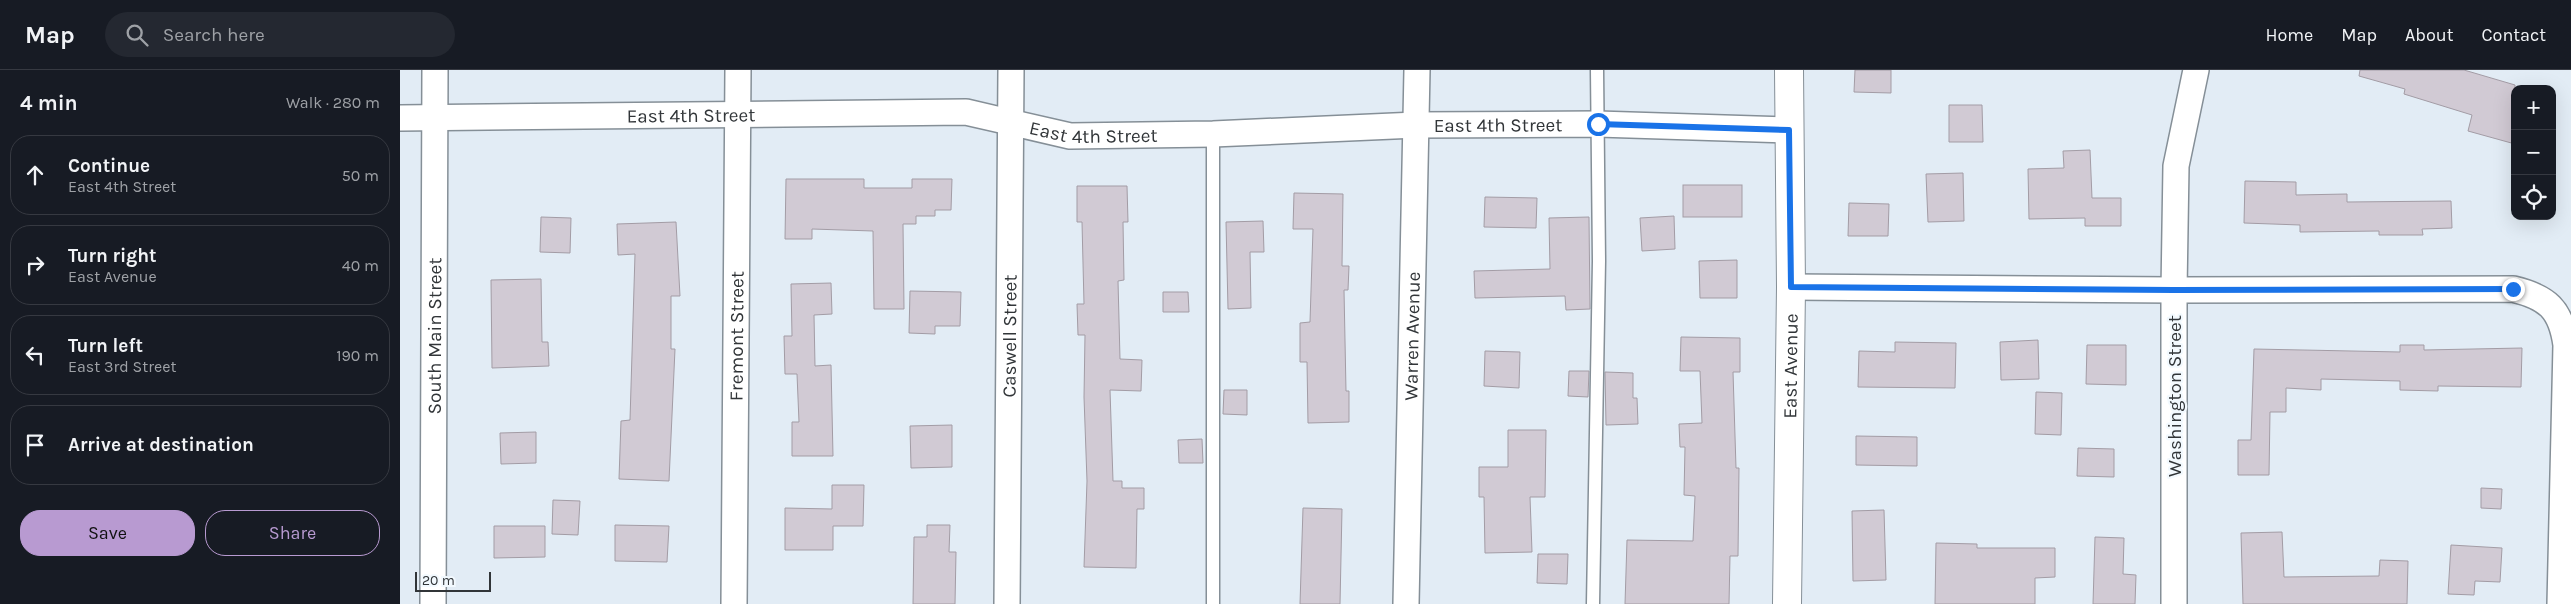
<!DOCTYPE html>
<meta charset="utf-8">
<style>
body{margin:0;font-family:Karla,sans-serif;background:#242831;color:#f1f3f6}
.controls{position:absolute;right:15px;top:15px;display:grid;overflow:hidden;border-radius:10px;box-shadow:0 5px 20px #0002}
.controls button{width:45px;height:45px;display:grid;place-items:center;padding:0;border:0;border-bottom:1px solid #363941;background:#171b24;color:#f1f3f6;font:25px sans-serif}
.scale{position:absolute;left:15px;bottom:12px;width:76px;box-sizing:border-box;padding-left:5px;border:2px solid #313538;border-top:0;font-size:14px;line-height:18px;white-space:nowrap;color:#313538;-webkit-text-stroke:4px #f2f9fe;paint-order:stroke}
.stop{position:absolute;width:15px;height:15px;margin:-11px;border:4px solid #1a73e8;border-radius:50%;background:#fff}
.stop.end{background:#1a73e8;border-color:#fff;box-shadow:0 1px 5px #0008}
.list{margin:0;padding:0;list-style:none}
h2{display:flex;justify-content:space-between;align-items:center;height:65px;margin:0;padding:0 20px;font-size:21px}
h2 small{font-size:16px;font-weight:400;color:#9ea1a6}
.list li{display:grid;grid-template-columns:32px 1fr auto;gap:15px;align-items:center;box-sizing:border-box;height:80px;margin:0 10px 10px;padding:0 10px;border:1px solid #363941;border-radius:20px}
.list b{display:block;font-size:19px;white-space:nowrap}
.list p{margin:0;font-size:16px;white-space:nowrap;color:#9ea1a6}
.list em{font-size:16px;font-style:normal;color:#9ea1a6}
.actions{display:flex;gap:10px;padding:15px 20px}
.actions a{flex:1;padding:11px 0;border:1px solid #b89ad1;border-radius:20px;text-align:center;font-size:18px;color:#b89ad1}
.actions .main{background:#b89ad1;color:#111}
.icon{flex:none;width:28px;height:28px;fill:none;stroke:currentColor;stroke-width:2;stroke-linecap:round;stroke-linejoin:round}
.map{position:relative;flex:none;width:2171px;height:534px;overflow:hidden}
header{display:flex;align-items:center;gap:30px;box-sizing:border-box;height:70px;padding:0 25px;background:#171b24;border-bottom:1px solid #363941}
header strong{font-size:24px}
nav{display:flex;gap:28px;margin-inline-start:auto;font-size:18px}
.search{width:350px;height:45px;background:#242831;display:flex;align-items:center;gap:12px;box-sizing:border-box;padding:0 18px;border-radius:28px;color:#9ea1a6;font-size:19px}
main{display:flex}
aside{flex:1;background:#171b24}
.map>svg:first-child{display:block}
.building{fill:#d1cad4;stroke:#a39ca5}
.lines{fill:none;stroke-linecap:round;stroke-linejoin:round}
.lane-casing{stroke:#858f97;stroke-width:15}
.street-casing{stroke:#858f97;stroke-width:28}
.secondary-casing{stroke:#858f97;stroke-width:30}
.lane{stroke:#fff;stroke-width:12}
.street{stroke:#fff;stroke-width:25}
.secondary{stroke:#fff;stroke-width:28}
.route{stroke:#1a73e8;stroke-width:6}
.labels{text-anchor:middle;stroke-width:4.5;stroke-linejoin:round;paint-order:stroke}
.street-label{font-size:19px;fill:#313538;stroke:#f2f9fe}
</style>
<header>
<strong>Map</strong>
<div class="search"><svg class="icon" aria-label="search" viewBox="0 0 24 24"><circle cx="10" cy="10" r="6"/><path d="M15 15l6 6"/></svg>Search here</div>
<nav><a>Home</a><a>Map</a><a>About</a><a>Contact</a></nav>
</header>
<main>
<aside>
<h2>4 min<small>Walk · 280 m</small></h2>
<ul class="list">
<li><svg class="icon" aria-label="ahead" viewBox="0 0 24 24"><path d="M12 20V5M6 11l6-6 6 6"/></svg><div><b>Continue</b><p>East 4th Street</p></div><em>50 m</em></li>
<li><svg class="icon" aria-label="right" viewBox="0 0 24 24"><path d="M7 20v-9h11M14 6l5 5-5 5"/></svg><div><b>Turn right</b><p>East Avenue</p></div><em>40 m</em></li>
<li><svg class="icon" aria-label="left" viewBox="0 0 24 24"><path d="M17 20v-9H6M10 6l-5 5 5 5"/></svg><div><b>Turn left</b><p>East 3rd Street</p></div><em>190 m</em></li>
<li><svg class="icon" aria-label="arrive" viewBox="0 0 24 24"><path d="M6 21V4h12l-3 4 3 4H6"/></svg><div><b>Arrive at destination</b></div></li>
</ul>
<div class="actions"><a class="main">Save</a><a>Share</a></div>
</aside>
<div class="map">
<svg width="2171" height="534" viewBox="0 0 2171 534">
<rect width="100%" height="100%" fill="#e2ecf5"/>
<g class="building">
<path d="M 1455,0 L 1491,0 L 1491,23 L 1454,22 Z"/>
<path d="M 1960,0 L 2064,0 L 2115,15 L 2115,74 L 2068,61 L 2072,45 L 2004,24 L 2005,19 L 1959,6 Z"/>
<path d="M 1549,35 L 1582,35 L 1583,72 L 1549,72 Z"/>
<path d="M 1690,80 L 1692,128 L 1721,128 L 1721,156 L 1685,156 L 1685,148 L 1629,149 L 1628,99 L 1664,98 L 1663,81 Z"/>
<path d="M 1563,103 L 1564,151 L 1528,152 L 1526,104 Z"/>
<path d="M 386,109 L 464,109 L 464,118 L 512,118 L 512,109 L 552,109 L 551,140 L 535,140 L 535,146 L 516,146 L 516,154 L 503,154 L 504,239 L 474,239 L 473,161 L 412,159 L 412,169 L 385,169 Z"/>
<path d="M 1845,111 L 1896,112 L 1896,125 L 1947,124 L 1947,132 L 2051,131 L 2052,158 L 2022,159 L 2023,165 L 1979,165 L 1979,161 L 1900,162 L 1900,155 L 1844,153 Z"/>
<rect x="1283" y="115" width="59" height="32"/>
<path d="M 677,116 L 727,116 L 728,152 L 723,152 L 724,210 L 718,211 L 720,289 L 742,290 L 741,321 L 710,320 L 713,411 L 722,411 L 722,418 L 744,418 L 744,439 L 737,439 L 736,498 L 684,497 L 687,411 L 684,327 L 685,265 L 678,265 L 677,234 L 684,234 L 682,152 L 677,152 Z"/>
<path d="M 894,123 L 943,124 L 942,196 L 949,196 L 948,220 L 944,220 L 946,321 L 949,321 L 949,352 L 908,353 L 907,292 L 900,292 L 900,253 L 910,252 L 913,159 L 893,159 Z"/>
<path d="M 1085,127 L 1137,128 L 1136,158 L 1084,157 Z"/>
<path d="M 1449,133 L 1489,134 L 1488,166 L 1448,166 Z"/>
<path d="M 1274,146 L 1275,179 L 1242,181 L 1240,148 Z"/>
<path d="M 141,147 L 171,148 L 170,183 L 140,182 Z"/>
<path d="M 1189,147 L 1190,239 L 1166,240 L 1165,226 L 1075,228 L 1074,201 L 1150,199 L 1149,148 Z"/>
<path d="M 863,151 L 864,182 L 850,182 L 851,238 L 828,239 L 826,152 Z"/>
<path d="M 276,152 L 280,226 L 271,226 L 271,279 L 275,279 L 269,411 L 219,409 L 221,351 L 230,350 L 235,184 L 218,185 L 217,154 Z"/>
<path d="M 1337,190 L 1337,228 L 1300,228 L 1299,191 Z"/>
<path d="M 141,209 L 142,272 L 148,272 L 149,296 L 92,298 L 91,210 Z"/>
<path d="M 431,213 L 432,244 L 414,245 L 415,296 L 431,295 L 433,386 L 392,386 L 392,352 L 399,352 L 397,304 L 385,304 L 384,266 L 392,266 L 391,214 Z"/>
<path d="M 510,221 L 561,222 L 560,256 L 535,256 L 535,264 L 509,263 Z"/>
<path d="M 763,222 L 788,222 L 789,242 L 763,242 Z"/>
<path d="M 1281,267 L 1340,268 L 1340,302 L 1333,302 L 1336,398 L 1339,398 L 1338,486 L 1330,486 L 1329,534 L 1225,534 L 1227,470 L 1293,471 L 1295,426 L 1284,425 L 1285,377 L 1280,377 L 1279,354 L 1302,353 L 1300,301 L 1280,301 Z"/>
<path d="M 1638,270 L 1639,309 L 1601,310 L 1600,272 Z"/>
<path d="M 1495,272 L 1556,273 L 1555,318 L 1458,317 L 1459,281 L 1495,282 Z"/>
<path d="M 1687,275 L 1726,275 L 1726,315 L 1686,314 Z"/>
<path d="M 2000,275 L 2024,275 L 2024,280 L 2122,278 L 2121,317 L 2038,316 L 2038,321 L 2000,320 L 2000,311 L 1921,309 L 1921,320 L 1886,318 L 1886,342 L 1870,342 L 1869,405 L 1838,405 L 1838,370 L 1851,370 L 1854,279 L 2000,282 Z"/>
<path d="M 1085,281 L 1120,282 L 1119,318 L 1084,316 Z"/>
<path d="M 1169,301 L 1189,301 L 1188,327 L 1168,326 Z"/>
<path d="M 1205,302 L 1233,303 L 1233,328 L 1237,328 L 1238,354 L 1206,355 Z"/>
<path d="M 824,320 L 847,320 L 847,345 L 823,344 Z"/>
<path d="M 1636,322 L 1662,323 L 1661,365 L 1635,364 Z"/>
<path d="M 552,355 L 552,397 L 511,398 L 510,356 Z"/>
<path d="M 1108,360 L 1146,360 L 1145,427 L 1130,427 L 1132,482 L 1085,483 L 1084,427 L 1079,427 L 1079,397 L 1108,397 Z"/>
<path d="M 136,362 L 136,393 L 101,394 L 100,363 Z"/>
<path d="M 1456,366 L 1517,367 L 1517,396 L 1456,395 Z"/>
<path d="M 802,369 L 803,393 L 779,393 L 778,370 Z"/>
<path d="M 1678,378 L 1714,379 L 1714,407 L 1677,406 Z"/>
<path d="M 432,415 L 464,415 L 463,456 L 433,456 L 433,480 L 385,480 L 385,438 L 432,439 Z"/>
<path d="M 2081,418 L 2102,419 L 2101,439 L 2081,438 Z"/>
<path d="M 153,430 L 180,431 L 178,465 L 152,464 Z"/>
<path d="M 903,438 L 942,439 L 940,534 L 900,534 Z"/>
<path d="M 1484,440 L 1486,510 L 1453,511 L 1452,441 Z"/>
<path d="M 215,455 L 269,456 L 267,492 L 215,491 Z"/>
<path d="M 527,455 L 550,455 L 549,482 L 556,482 L 555,534 L 513,534 L 514,467 L 527,467 Z"/>
<path d="M 94,456 L 145,456 L 145,487 L 94,488 Z"/>
<path d="M 1882,462 L 1884,507 L 1979,506 L 1980,490 L 2008,491 L 2007,534 L 1843,534 L 1841,463 Z"/>
<path d="M 1695,467 L 1724,468 L 1723,504 L 1736,505 L 1735,534 L 1693,534 Z"/>
<path d="M 1536,473 L 1577,474 L 1577,478 L 1655,478 L 1655,507 L 1635,508 L 1635,534 L 1535,534 Z"/>
<path d="M 2051,475 L 2102,478 L 2100,512 L 2075,511 L 2074,525 L 2048,524 Z"/>
<path d="M 1138,484 L 1168,484 L 1167,514 L 1137,513 Z"/>
</g>
<g class="lines">
<g class="lane-casing">
<g id="lane">
<path d="M 813,64 L 813,534"/>
<path d="M 1193,534 L 1199,191 L 1197,0"/>
</g>
</g>
<g class="street-casing">
<g id="street">
<path id="s1" d="M 0,48 L 566,42 L 670,66 L 813,64 L 1016,55 L 1198,54 L 1389,60"/>
<path d="M 1391,217 L 1774,220 L 2113,219 C 2147,227 2161,239 2166,275 L 2160,534"/>
<path id="s2" d="M 33,534 L 35,0"/>
<path id="s3" d="M 334,534 L 338,0"/>
<path id="s4" d="M 607,534 L 611,0"/>
<path id="s5" d="M 1006,534 L 1017,0"/>
<path d="M 1774,534 L 1774,220 L 1776,96 L 1796,0"/>
</g>
</g>
<g class="secondary-casing">
<g id="secondary">
<path id="s6" d="M 1387,534 L 1391,217 L 1389,0"/>
</g>
</g>
<use href="#lane" class="lane"/>
<use href="#street" class="street"/>
<use href="#secondary" class="secondary"/>
</g>
<g class="lines">
<path class="route" d="M 1198,54 L 1389,60 L 1391,217 L 1774,220 L 2113,219"/>
</g>
<g class="labels">
<g class="street-label">
<text dy="7" stroke="none"><textPath href="#s1" startOffset="291">East 4th Street</textPath></text>
<text dy="7" stroke="none"><textPath href="#s1" startOffset="1101">East 4th Street</textPath></text>
<text dy="7" stroke="none"><textPath href="#s1" startOffset="696">East 4th Street</textPath></text>
<text dy="7" stroke="none"><textPath href="#s2" startOffset="268">South Main Street</textPath></text>
<text dy="7" stroke="none"><textPath href="#s3" startOffset="268">Fremont Street</textPath></text>
<text dy="7" stroke="none"><textPath href="#s4" startOffset="268">Caswell Street</textPath></text>
<text dy="7" stroke="none"><textPath href="#s5" startOffset="268">Warren Avenue</textPath></text>
<text dy="7" stroke="none"><textPath href="#s6" startOffset="238">East Avenue</textPath></text>
<text transform="translate(1774 326) rotate(-90)" y="7">Washington Street</text>
</g>
</g>
</svg>
<div class="controls">
<button>+</button>
<button>−</button>
<button><svg class="icon" aria-label="locate" viewBox="0 0 24 24"><circle cx="12" cy="12" r="6"/><path d="M12 2v4M12 18v4M2 12h4M18 12h4"/></svg></button>
</div>
<div class="scale">20 m</div>
<div class="stop" style="left:1198px;top:54px"></div>
<div class="stop end" style="left:2113px;top:219px"></div>
</div>
</main>
